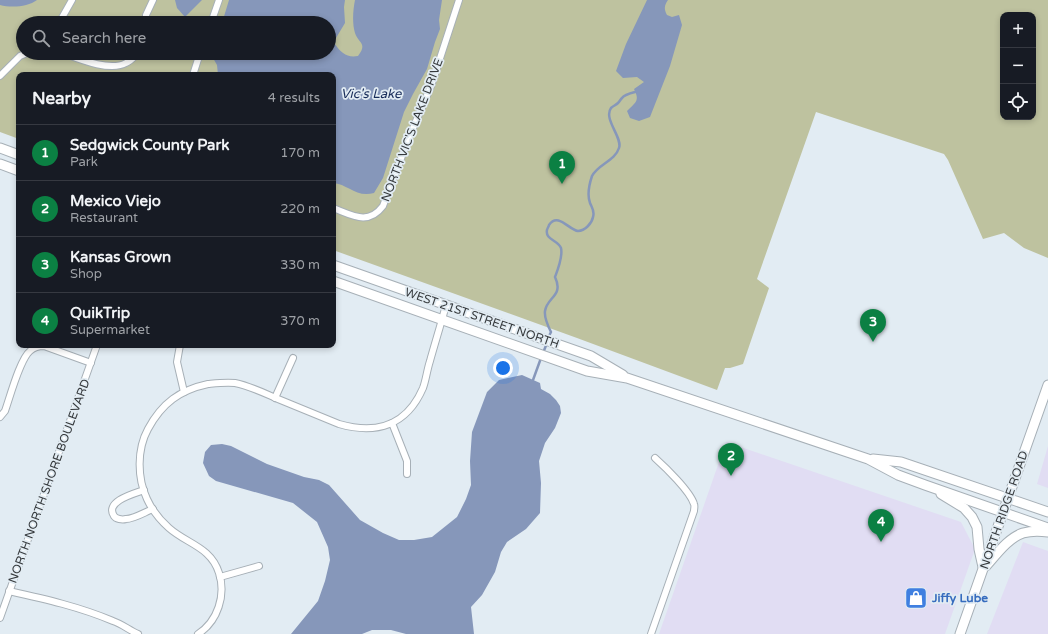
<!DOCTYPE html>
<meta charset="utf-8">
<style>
body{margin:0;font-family:"Varela Round",sans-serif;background:#242831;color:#f1f3f6}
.controls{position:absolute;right:12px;top:12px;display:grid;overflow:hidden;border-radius:8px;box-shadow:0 2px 6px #0003}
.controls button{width:36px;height:36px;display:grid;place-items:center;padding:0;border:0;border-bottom:1px solid #363941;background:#171b24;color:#f1f3f6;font:20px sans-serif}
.you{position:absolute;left:503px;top:368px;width:14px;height:14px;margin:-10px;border:3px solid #fff;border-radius:50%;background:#1a73e8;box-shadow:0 0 0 6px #1a73e833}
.badge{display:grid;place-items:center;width:26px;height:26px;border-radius:50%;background:#0b8043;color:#fff;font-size:13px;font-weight:700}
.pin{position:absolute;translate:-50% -33px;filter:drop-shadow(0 1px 2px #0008)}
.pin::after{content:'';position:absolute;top:21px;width:14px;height:12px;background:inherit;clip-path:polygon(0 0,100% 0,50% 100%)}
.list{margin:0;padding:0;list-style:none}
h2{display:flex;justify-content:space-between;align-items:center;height:52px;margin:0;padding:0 16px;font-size:17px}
h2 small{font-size:13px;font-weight:400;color:#9ea1a6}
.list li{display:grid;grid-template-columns:26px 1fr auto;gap:12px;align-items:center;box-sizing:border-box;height:56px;padding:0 16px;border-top:1px solid #363941}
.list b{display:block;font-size:15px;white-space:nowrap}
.list p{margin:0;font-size:13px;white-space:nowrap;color:#9ea1a6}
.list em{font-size:13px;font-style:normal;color:#9ea1a6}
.icon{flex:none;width:22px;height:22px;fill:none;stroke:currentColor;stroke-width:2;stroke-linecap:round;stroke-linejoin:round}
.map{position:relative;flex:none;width:1048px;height:634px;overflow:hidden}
.search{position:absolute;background:#171b24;box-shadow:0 2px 6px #0003;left:16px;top:16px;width:320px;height:44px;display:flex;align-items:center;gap:10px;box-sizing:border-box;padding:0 14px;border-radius:22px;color:#9ea1a6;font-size:15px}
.panel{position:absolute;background:#171b24;box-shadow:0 2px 6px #0003;left:16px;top:72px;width:320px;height:276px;border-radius:8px}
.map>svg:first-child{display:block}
.commercial{fill:#e1ddf3}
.green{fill:#bec29f;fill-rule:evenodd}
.water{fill:#8697ba}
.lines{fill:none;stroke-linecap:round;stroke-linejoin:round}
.stream{stroke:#8697ba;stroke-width:2.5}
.street-casing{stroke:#a7b0b7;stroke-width:8}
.secondary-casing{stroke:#a7b0b7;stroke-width:11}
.street{stroke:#fff;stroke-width:6}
.secondary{stroke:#fff;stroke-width:9}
.labels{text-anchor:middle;stroke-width:3.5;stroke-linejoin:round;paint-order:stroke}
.street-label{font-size:12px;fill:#363a3d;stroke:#e2ecf3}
.shop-label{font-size:12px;font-weight:bold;fill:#366cbe;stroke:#e2ecf3;text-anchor:start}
.water-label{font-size:13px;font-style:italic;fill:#182c59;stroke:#e2ecf3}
</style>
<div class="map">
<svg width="1048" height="634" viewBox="0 0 1048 634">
<rect width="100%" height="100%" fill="#e2ecf3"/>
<g class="commercial">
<path d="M 726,442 L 961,522 L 975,549 L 945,634 L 659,634 Z"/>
<path d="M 1048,446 L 1048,488 L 1037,484 Z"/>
<path d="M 1023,542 L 1048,551 L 1048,634 L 987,634 Z"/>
</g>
<path class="green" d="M 0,0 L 1048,0 L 1048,258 L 1024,248 L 1004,233 L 983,239 L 948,160 L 944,154 L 816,112 L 757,279 L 769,288 L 743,364 L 730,368 L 725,368 L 717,390 L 577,338 L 333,250 L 333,75 L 19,75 L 19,139 L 0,132 ZM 1003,15 L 1033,15 L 1033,117 L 1003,117 ZM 23,23 L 329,23 L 329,53 L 23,53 Z"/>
<g class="water">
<path d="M 0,0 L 37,0 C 28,7 11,8 0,5 Z"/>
<path d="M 175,0 L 202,0 L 185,17 L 177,8 Z"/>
<path d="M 229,0 L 345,0 L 344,7 L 345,23 L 336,38 L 335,44 C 341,53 347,58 358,56 C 368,43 358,43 355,33 C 352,23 353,10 355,0 L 442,0 L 439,20 L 440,29 L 435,42 L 427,69 L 413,94 L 404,112 L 383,178 L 374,193 C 356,198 348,184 333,183 L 333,75 L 218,75 L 217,65 L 213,58 L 214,53 L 329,53 L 329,23 L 222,23 Z"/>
<path d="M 647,0 L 668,0 C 664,6 664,9 667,15 L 672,17 L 679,15 L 682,25 L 670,66 L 650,117 L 639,121 L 630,118 L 627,111 C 636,102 640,101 634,89 L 644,82 L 637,77 L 623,78 L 616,71 L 626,44 Z"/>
<path d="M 522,375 L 540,383 L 541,389 L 550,394 L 556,400 L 560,406 L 561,413 L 555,428 L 545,443 L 539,461 L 541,483 L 540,513 L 526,529 L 507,542 L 501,552 L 495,572 L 482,595 L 471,607 L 474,634 L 406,634 L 391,630 L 372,630 L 362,634 L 291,634 L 318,601 L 325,581 L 330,560 L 328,547 L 317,522 L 293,503 L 216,481 L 209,476 L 203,463 L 205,452 L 211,445 L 222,444 L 231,446 L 267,464 L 304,477 L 319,480 L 329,485 L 360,520 L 383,533 L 399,540 L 414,540 L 432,537 L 457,517 L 466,499 L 471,485 L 470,461 L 472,432 L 487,392 L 499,380 Z"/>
</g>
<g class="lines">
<g class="stream">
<path d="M 548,338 L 551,332 C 548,326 544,318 545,311 C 547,297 564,296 555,277 C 558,269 563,257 561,248 C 558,240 545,240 547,230 C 547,229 549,226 549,225 C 558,212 569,230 578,231 C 585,231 592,223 593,217 C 595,211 592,208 590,203 C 587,195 589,185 592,176 C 598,164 615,161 619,148 C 623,138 603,119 611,108 C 613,106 616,105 618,103 C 620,101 620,100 622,98 C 624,95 631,93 635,92"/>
<path d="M 543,353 L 547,343"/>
<path d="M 533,380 L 541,358"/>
</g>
<g class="street-casing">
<g id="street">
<path d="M 59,23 L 72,0"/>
<path d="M 146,23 L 146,15 L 153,0"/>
<path d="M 211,23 L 219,0"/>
<path d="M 63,53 C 79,59 110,72 126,63 C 131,61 135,56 138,53"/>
<path d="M 193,75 L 200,53"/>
<path d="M 0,76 L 20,56 L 27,53"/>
<path d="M 333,208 C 352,215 368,226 383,206 L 408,140 L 431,86 L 459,0"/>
<path d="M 180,345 L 177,362 L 184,392"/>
<path d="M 275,398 L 293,358"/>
<path d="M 0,417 L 5,411 C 10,397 20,359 30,351 C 34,347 39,346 44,346 L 91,363"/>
<path d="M 392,423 L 407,461 L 407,474"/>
<path d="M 144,490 C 136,493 104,501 114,516 C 116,519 122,520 126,519 C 134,519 145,512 153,509"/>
<path d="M 220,577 L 259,566"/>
<path d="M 9,591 C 45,599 80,607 113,621 C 122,624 129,630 138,634"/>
<path d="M 0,618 L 97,345"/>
<path d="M 198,634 C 218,621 226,595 219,573 C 211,547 187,544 169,528 C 160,520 152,510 147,499 C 137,478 137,449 148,429 C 162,403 180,390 208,384 C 218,383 226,382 235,383 C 250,386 264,393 278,399 C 298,407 319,416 339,424 C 377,435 407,425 423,388 C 426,380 427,370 430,361 C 435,343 441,324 446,305"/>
<path d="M 651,634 L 694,511 C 694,509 695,506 694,504 C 690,491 665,467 655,458"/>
</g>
</g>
<g class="secondary-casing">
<g id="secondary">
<path d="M 0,148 L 19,155"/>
<path d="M 0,164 L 19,171"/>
<path d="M 333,265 L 591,356 L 623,375"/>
<path d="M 333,281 L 587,371 L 627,378 L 868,459 L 898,475 L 925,485 L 1048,528"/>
<path d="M 873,459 L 901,462 L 1048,512"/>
<path d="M 941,494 L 964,508 L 972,517 L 977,527 L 979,549 L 983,567"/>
<path d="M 986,566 C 996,555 1008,538 1023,533 C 1030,531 1040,531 1048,532"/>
<path d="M 960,634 L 1048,385"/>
</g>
</g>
<use href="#street" class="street"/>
<use href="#secondary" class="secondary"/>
</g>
<defs>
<g id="shop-square" transform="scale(1.15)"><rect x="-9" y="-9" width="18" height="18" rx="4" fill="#3f7fe0" stroke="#e2ecf3"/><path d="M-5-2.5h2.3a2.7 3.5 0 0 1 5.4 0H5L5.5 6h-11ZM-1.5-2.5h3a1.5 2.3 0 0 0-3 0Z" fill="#fff"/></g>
</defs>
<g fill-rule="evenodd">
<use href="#shop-square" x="916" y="598"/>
</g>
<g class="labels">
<g class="street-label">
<text transform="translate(412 130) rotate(-69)" y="4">NORTH VIC'S LAKE DRIVE</text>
<text transform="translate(482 318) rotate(19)" y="4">WEST 21ST STREET NORTH</text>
<text transform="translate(49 481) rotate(-70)" y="4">NORTH NORTH SHORE BOULEVARD</text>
<text transform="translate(1004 510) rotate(-71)" y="4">NORTH RIDGE ROAD</text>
</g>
<g class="shop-label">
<text x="932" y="602">Jiffy Lube</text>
</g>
<g class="water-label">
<text x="371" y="98">Vic's Lake</text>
</g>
</g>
</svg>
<div class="controls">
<button>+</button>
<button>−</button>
<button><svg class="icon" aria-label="locate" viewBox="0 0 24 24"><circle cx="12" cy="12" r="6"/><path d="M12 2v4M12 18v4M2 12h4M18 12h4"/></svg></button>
</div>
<div class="you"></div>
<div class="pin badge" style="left:562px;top:184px">1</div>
<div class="pin badge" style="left:731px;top:476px">2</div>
<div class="pin badge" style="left:873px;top:342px">3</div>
<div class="pin badge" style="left:881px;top:542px">4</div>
<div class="search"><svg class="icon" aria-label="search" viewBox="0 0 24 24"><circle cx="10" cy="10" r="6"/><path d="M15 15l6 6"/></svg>Search here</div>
<section class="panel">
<h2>Nearby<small>4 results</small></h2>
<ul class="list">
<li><span class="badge">1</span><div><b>Sedgwick County Park</b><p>Park</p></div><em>170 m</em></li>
<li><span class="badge">2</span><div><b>Mexico Viejo</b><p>Restaurant</p></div><em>220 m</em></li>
<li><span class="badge">3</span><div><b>Kansas Grown</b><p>Shop</p></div><em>330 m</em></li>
<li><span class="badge">4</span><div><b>QuikTrip</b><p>Supermarket</p></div><em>370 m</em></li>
</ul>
</section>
</div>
